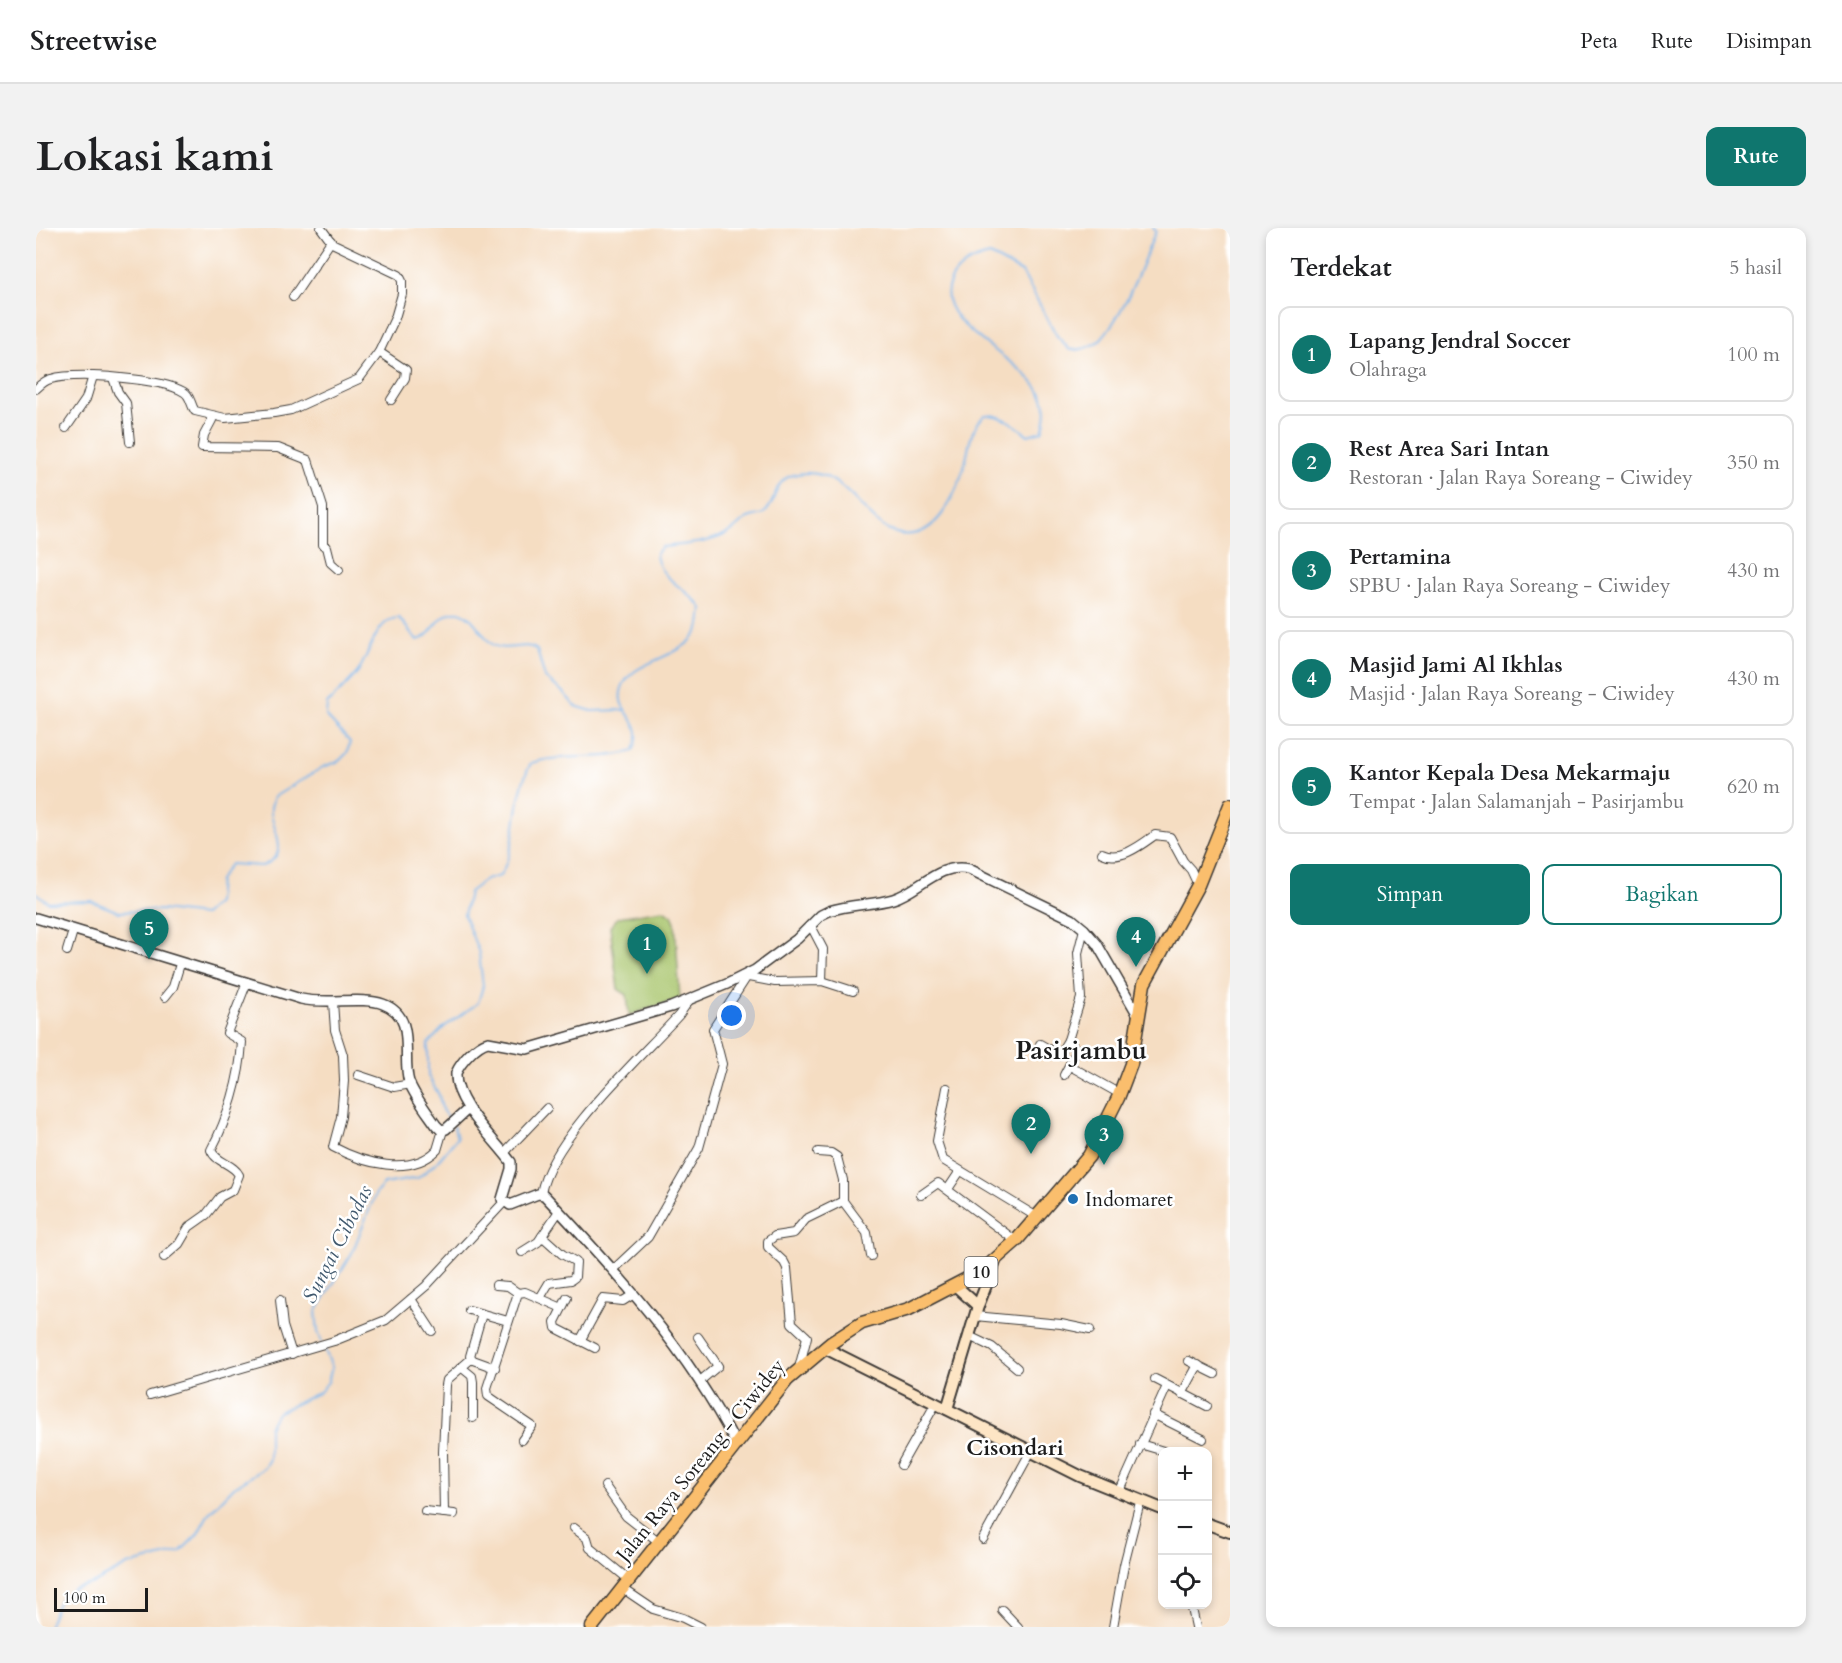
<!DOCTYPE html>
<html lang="id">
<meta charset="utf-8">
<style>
body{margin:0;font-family:Cardo,serif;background:#f2f2f2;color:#202124}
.controls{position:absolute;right:18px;bottom:18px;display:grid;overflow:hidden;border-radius:12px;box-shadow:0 3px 9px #0003}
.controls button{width:54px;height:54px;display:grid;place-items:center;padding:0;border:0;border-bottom:2px solid #e0e0e0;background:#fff;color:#202124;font:30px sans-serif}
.scale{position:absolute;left:18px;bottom:15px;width:94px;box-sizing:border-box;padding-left:6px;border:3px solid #1c1c1c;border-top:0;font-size:16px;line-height:21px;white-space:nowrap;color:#1c1c1c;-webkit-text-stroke:4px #fff;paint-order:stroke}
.you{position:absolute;left:696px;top:788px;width:21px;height:21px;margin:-15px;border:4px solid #fff;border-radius:50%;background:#1a73e8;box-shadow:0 0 0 9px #1a73e833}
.badge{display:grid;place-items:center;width:39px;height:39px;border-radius:50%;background:#0f766e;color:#fff;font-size:20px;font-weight:700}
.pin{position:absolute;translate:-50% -50px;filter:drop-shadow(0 2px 3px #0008)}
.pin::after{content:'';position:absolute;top:32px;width:21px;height:18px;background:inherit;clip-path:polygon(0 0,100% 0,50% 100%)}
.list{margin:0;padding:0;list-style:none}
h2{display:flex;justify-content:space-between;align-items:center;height:78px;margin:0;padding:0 24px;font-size:26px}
h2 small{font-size:20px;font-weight:400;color:#757577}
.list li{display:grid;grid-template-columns:39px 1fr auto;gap:18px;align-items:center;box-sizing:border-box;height:96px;margin:0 12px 12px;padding:0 12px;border:2px solid #e0e0e0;border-radius:12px}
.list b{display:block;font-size:22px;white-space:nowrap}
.list p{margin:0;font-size:20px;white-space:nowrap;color:#757577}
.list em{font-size:20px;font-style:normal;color:#757577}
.actions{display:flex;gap:12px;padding:18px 24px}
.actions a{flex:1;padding:14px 0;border:2px solid #0f766e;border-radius:12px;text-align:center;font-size:21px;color:#0f766e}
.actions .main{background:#0f766e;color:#fff}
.icon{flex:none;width:33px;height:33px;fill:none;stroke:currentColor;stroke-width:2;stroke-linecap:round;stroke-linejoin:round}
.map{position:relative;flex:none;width:1194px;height:1399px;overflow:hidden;border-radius:12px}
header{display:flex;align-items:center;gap:36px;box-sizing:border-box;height:84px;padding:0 30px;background:#fff;border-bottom:2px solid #e0e0e0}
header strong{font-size:28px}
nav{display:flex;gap:33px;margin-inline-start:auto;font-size:21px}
.intro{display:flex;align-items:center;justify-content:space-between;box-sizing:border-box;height:144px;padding:0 36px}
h1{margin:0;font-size:42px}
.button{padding:15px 27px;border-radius:12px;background:#0f766e;color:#fff;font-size:21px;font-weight:700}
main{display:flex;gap:36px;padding:0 36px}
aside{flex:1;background:#fff;border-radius:12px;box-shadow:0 3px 9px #0003}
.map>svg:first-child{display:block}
.pitch{fill:#a7c46b;stroke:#627044;stroke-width:1.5}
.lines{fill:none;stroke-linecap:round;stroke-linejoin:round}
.stream{stroke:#7ab6ec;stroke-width:2}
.minor-casing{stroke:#3d3935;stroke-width:10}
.tertiary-casing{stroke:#3d3935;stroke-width:12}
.secondary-casing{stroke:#3d3935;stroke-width:14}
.trunk-casing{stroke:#3d3935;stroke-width:15}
.minor{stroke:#fff;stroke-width:8}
.tertiary{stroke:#fff;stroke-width:9}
.secondary{stroke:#fde5c5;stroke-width:10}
.trunk{stroke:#fabe6d;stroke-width:12}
.poi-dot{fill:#1f6fb2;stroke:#fff;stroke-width:2}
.labels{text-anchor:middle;stroke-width:5;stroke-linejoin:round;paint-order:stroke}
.shield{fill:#fff;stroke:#606060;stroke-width:1.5}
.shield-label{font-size:18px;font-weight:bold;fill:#1c1c1c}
.poi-label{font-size:20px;fill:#1c1c1c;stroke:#fff;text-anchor:start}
.street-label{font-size:20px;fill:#1c1c1c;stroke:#fff}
.water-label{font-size:21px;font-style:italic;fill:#425a6f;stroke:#fff}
.quarter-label{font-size:22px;font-weight:bold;fill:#1c1c1c;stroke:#fff}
.district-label{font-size:26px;font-weight:bold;fill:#1c1c1c;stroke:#fff}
</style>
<header>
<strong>Streetwise</strong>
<nav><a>Peta</a><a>Rute</a><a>Disimpan</a></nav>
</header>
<div class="intro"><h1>Lokasi kami</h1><a class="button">Rute</a></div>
<main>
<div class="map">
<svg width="1194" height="1399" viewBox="0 0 1194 1399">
<rect width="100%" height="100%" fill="#fff"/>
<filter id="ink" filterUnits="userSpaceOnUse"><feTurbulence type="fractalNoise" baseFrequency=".0167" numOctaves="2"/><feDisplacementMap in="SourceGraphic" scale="12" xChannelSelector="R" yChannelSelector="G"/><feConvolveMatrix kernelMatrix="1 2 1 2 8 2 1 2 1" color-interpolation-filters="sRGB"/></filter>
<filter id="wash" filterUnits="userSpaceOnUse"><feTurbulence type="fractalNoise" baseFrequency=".008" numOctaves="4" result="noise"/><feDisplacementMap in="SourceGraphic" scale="24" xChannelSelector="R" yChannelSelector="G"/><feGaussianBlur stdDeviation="1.35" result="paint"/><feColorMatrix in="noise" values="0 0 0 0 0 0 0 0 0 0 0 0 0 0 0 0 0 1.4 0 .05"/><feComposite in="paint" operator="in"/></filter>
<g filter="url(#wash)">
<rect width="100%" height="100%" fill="#f5ddc2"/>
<path class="pitch" d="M 627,682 L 636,687 L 639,694 L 644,771 L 593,787 L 591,767 L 582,761 L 574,699 L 582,689 Z"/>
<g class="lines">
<g class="stream">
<path d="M 0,665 L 12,674 L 55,673 L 83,684 L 125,682 L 168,687 L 181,675 L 183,652 L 194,636 L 226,638 C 257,625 236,603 235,583 C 234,579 237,573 238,569 L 287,539 L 303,533 L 311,525 L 314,514 L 290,488 L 291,476 C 301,466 312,456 321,445 C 333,429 340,389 363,390 L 381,412 C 396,410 401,387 417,384 C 436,381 445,408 456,416 C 471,426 488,412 501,422 L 509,450 L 527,464 L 539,478 L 556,483 L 588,482"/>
<path d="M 415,894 L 406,882 L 403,867 L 392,848 L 392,816 L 408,799 L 442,775 L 447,758 L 443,725 L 428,687 L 433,664 L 449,652 L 464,648 C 484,614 476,570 495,535 C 531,525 564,533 597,523 C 613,490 577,487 586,460 C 595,431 646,432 662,403 C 665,397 665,387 666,380 C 651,360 622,351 620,326 L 626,319 C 649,316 671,316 692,305 C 699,302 704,295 710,291 C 715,288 723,288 728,285 C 741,276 736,253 757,247 C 818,231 830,319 881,305 C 907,298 922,260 929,236 C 934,217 933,202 949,187 C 966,186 979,197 992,207 L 1006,203 C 1010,191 1012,180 1006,168 C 991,131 894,97 914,54 C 922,37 937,31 954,27 L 986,44 L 1021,108 L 1034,122 C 1044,122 1056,120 1064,112 C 1091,82 1104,39 1120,3 L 1117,0"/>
<path d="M 286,1114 L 282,1104 L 280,1084 L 316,1025 L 340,965 L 348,956 L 382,950 L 401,934 L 421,910 L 418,899"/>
<path d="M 12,1399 L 23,1372 L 37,1361 L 58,1355 L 92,1337 L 144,1324 L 161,1307 L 173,1285 L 198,1259 L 228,1240 L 233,1231 L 233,1199 L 241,1185 L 284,1164 L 292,1154 L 296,1139 L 288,1120"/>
</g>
</g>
</g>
<g filter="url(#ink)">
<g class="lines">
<g class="minor-casing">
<g id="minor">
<path d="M 257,69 L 295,13"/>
<path d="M 343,124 L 370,142 L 369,150 L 355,172"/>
<path d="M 77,150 L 82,164 L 90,175 L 94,214"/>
<path d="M 0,161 C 4,157 9,152 15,151 C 41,144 125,150 148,164 C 155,168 154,176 159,183 L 189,190 L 238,185 L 255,182 L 323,151 L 343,124 L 359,90 L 366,66 L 366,53 L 363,47 L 296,15 L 285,0"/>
<path d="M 174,188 L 176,192 L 168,207 L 166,219 L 242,220 L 272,232 L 287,279 L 287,317 L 291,319 L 295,335 L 303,342"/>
<path d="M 30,200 L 50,171 L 57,148"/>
<path d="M 1066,625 C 1084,634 1105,617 1119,607 L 1134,609 L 1147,633 L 1155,642 L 1162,657"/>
<path d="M 775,698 L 787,721 L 786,753"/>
<path d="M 31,723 L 37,703"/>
<path d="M 707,748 L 739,754 L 786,753 L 817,763"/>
<path d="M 129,769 L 137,759 L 144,736"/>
<path d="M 297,774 L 299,802 L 307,827 L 308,853 L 305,889 L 297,919 C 327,935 374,949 401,922 L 407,902"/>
<path d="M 1004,816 L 1023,827 L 1032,812"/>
<path d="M 1034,838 L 1084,866"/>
<path d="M 322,847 L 358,859 L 375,856"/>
<path d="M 1028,847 L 1041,822 L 1032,812 L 1045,770 L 1042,725 L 1048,701"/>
<path d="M 911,860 L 901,913 L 907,932 L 1001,989"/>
<path d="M 782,924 L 795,925 L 801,929 L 807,952 L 807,973"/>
<path d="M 468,925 L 511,880"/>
<path d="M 912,961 L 924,943"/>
<path d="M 505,965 C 516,909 603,831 643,787 L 654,771"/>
<path d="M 885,967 L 902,955 L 980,1013"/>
<path d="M 486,1024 L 502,1014 L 523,983"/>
<path d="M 128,1029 L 143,1016 L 153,999 L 170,987 L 184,969 L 197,962 L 203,947 C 197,935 180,935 175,922 C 192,890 204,851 206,814 L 191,805 L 211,754"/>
<path d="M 577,1042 L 612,1009 L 663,920 L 686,836 L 677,801 L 710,750"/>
<path d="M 460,1057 L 472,1058 L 482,1065"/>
<path d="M 504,1070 L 513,1055 L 535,1052 L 539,1049 L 540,1034 L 526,1026 L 506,1008"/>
<path d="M 531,1070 L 519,1094 L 520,1100 L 559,1120"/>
<path d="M 375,1071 L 396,1103"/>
<path d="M 244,1072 L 247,1098 L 256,1126"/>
<path d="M 433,1082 L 472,1093"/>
<path d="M 446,1086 L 434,1128 L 437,1132 L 459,1140"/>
<path d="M 939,1088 L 1025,1096 L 1054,1102"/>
<path d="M 933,1108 L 956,1119 L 981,1140"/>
<path d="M 662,1109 L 682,1138 L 664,1153"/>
<path d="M 544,1113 L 567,1071 L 587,1073 L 598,1066"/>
<path d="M 1153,1133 L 1179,1146"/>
<path d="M 425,1139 L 436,1148 L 437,1154 L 437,1190"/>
<path d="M 763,1140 L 771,1109 L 756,1095 L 751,1040 L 748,1034 L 732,1019 L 732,1013 L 739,1008 L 758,1005 L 770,991 L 807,973 L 831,1005 L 835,1028"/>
<path d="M 1119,1151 L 1171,1178"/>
<path d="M 1146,1166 L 1162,1137"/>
<path d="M 114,1167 L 298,1113 L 350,1092 L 390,1058 L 468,974"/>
<path d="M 1117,1186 L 1167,1211"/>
<path d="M 486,1212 L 496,1198 L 452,1168 L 451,1160 L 482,1065 L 489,1064 L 526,1080"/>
<path d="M 1104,1216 L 1131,1224"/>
<path d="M 865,1237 L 900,1175"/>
<path d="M 569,1258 L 590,1288 L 622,1313"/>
<path d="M 1083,1265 L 1131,1158"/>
<path d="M 389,1283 L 418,1286"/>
<path d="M 408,1285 L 407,1224 L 410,1157 L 411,1152 L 435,1131"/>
<path d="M 538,1300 L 551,1310 L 554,1320 L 592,1351"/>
<path d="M 947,1311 L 995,1223"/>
<path d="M 586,1360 L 617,1381 L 647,1390 L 665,1399"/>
<path d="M 1155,1376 L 1160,1399"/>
<path d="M 966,1382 L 982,1399"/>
<path d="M 1077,1399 L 1088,1337 L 1104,1274"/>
</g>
</g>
<g class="tertiary-casing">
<g id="tertiary">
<path d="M 0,690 L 265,771 C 290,777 326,768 347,776 C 382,789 365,828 373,854 C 379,869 391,884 400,897 L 405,902 L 410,901 L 432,881"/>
<path d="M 700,1216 C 652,1122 580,1043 508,967 L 502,966 L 474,977 L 466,971 L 475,941 L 475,934 C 458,911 418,874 420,845 C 425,834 440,817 452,814 L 491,821 L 635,779 L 691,756 L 719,742 L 761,711 L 785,687 L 793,683 C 814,676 837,677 857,671 C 883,663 903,634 933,641 L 1036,691 L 1048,701 L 1061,716 L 1102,787"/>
</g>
</g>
<g class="secondary-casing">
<g id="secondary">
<path d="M 920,1058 L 942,1078"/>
<path d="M 789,1120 L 1044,1248 L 1126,1281"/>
<path d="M 911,1181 L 942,1078 L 959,1034"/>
<path d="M 1172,1296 L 1194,1304"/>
</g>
</g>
<g class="trunk-casing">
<path id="trunk" d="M 556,1399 L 751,1152 L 795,1115 L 826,1095 L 873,1081 L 946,1043 L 980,1013 L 1053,928 L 1082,870 L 1095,836 L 1108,756 L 1162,657 L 1194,577"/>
</g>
<use href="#minor" class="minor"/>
<use href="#tertiary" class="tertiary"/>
<use href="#secondary" class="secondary"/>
<use href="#trunk" class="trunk"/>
</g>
</g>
<circle class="poi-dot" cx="1037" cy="971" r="6"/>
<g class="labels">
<rect class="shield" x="928.5" y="1029" width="33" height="30" rx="4.5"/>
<g class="shield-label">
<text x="945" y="1050">10</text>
</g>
<g class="poi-label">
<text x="1049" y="978">Indomaret</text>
</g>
<g class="street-label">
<text transform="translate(664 1232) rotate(-51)" y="7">Jalan Raya Soreang - Ciwidey</text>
</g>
<g class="water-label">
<text transform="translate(301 1016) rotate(-63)" y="7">Sungai Cibodas</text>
</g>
<g class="quarter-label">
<text x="979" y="1227">Cisondari</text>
</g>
<g class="district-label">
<text x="1045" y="831">Pasirjambu</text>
</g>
</g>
</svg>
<div class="controls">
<button>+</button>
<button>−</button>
<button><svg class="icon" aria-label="locate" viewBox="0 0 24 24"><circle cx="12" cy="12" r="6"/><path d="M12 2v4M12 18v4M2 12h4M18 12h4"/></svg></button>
</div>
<div class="scale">100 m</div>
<div class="you"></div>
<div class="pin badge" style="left:611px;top:746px">1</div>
<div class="pin badge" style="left:995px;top:926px">2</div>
<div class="pin badge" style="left:1068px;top:937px">3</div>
<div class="pin badge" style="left:1100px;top:739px">4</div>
<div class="pin badge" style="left:113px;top:731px">5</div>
</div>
<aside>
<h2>Terdekat<small>5 hasil</small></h2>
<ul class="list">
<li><span class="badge">1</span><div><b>Lapang Jendral Soccer</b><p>Olahraga</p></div><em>100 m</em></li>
<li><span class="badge">2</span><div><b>Rest Area Sari Intan</b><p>Restoran · Jalan Raya Soreang - Ciwidey</p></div><em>350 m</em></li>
<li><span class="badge">3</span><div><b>Pertamina</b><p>SPBU · Jalan Raya Soreang - Ciwidey</p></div><em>430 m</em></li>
<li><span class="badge">4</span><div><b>Masjid Jami Al Ikhlas</b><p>Masjid · Jalan Raya Soreang - Ciwidey</p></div><em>430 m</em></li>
<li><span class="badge">5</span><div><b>Kantor Kepala Desa Mekarmaju</b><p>Tempat · Jalan Salamanjah - Pasirjambu</p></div><em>620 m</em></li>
</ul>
<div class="actions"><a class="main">Simpan</a><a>Bagikan</a></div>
</aside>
</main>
